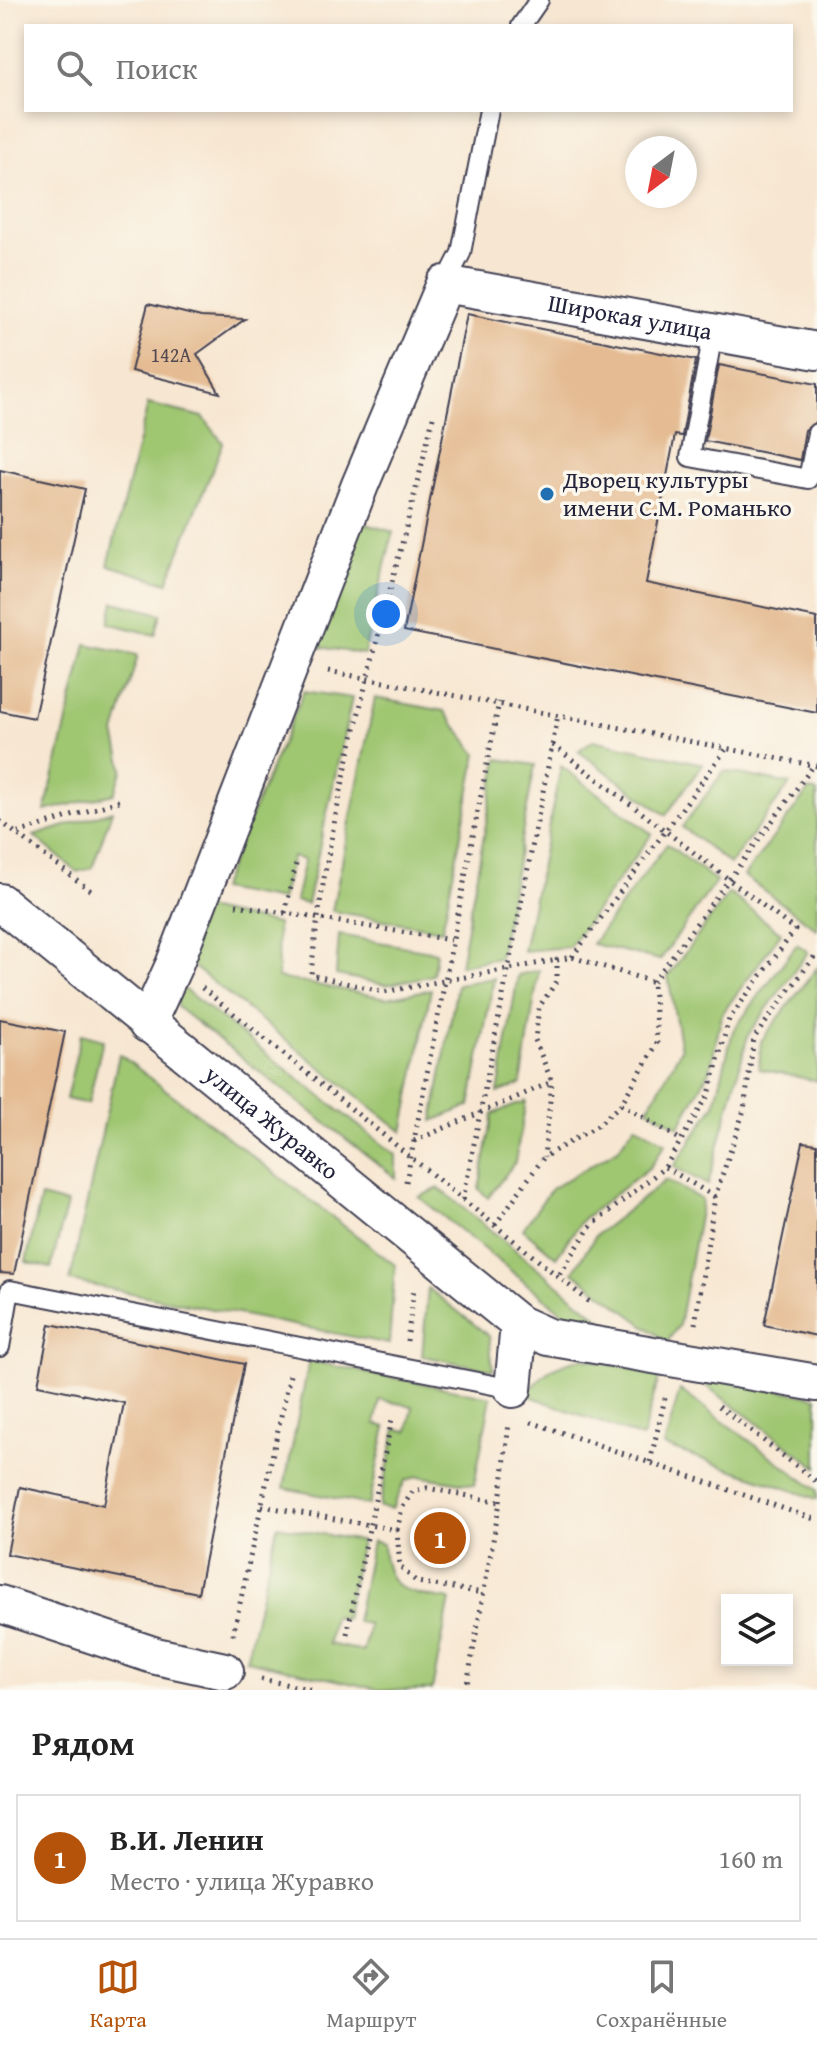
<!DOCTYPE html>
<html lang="ru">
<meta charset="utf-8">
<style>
body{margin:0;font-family:"Gentium Book Plus",serif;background:#f2f2f2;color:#222}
.controls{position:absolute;right:24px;bottom:24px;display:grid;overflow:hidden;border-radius:0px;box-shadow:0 4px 12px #0003}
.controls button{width:72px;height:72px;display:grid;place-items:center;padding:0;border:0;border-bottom:2px solid #e0e0e0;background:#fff;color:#222;font:40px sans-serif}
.compass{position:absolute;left:625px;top:136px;width:72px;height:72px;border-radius:50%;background:#fff;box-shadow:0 4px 12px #0003;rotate:212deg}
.you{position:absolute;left:386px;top:614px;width:28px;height:28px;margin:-20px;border:6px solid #fff;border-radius:50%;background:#1a73e8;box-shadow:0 0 0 12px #1a73e833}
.badge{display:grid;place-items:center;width:52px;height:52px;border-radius:50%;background:#b45309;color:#fff;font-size:26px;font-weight:700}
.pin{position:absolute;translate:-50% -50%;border:4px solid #fff;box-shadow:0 2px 8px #0006}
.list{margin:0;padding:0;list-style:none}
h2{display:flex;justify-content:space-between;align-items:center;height:104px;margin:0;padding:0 32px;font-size:34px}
h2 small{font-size:26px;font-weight:400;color:#767676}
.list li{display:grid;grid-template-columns:52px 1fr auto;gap:24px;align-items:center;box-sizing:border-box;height:128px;margin:0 16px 16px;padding:0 16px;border:2px solid #e0e0e0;border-radius:0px}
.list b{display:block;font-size:30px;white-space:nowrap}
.list p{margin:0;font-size:26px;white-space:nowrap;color:#767676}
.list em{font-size:26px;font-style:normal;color:#767676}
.icon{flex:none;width:44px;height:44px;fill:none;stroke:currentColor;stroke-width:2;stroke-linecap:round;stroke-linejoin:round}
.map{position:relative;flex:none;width:817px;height:1690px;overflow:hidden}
.search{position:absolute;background:#fff;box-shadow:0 4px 12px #0003;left:24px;right:24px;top:24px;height:88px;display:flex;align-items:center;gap:20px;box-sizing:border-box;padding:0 28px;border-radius:0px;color:#767676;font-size:30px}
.sheet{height:248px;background:#fff}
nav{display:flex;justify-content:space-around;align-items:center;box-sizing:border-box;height:112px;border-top:2px solid #e0e0e0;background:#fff;font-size:22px;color:#767676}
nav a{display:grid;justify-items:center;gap:4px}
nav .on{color:#b45309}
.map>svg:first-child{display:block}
.green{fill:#9fc671;stroke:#607456;stroke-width:2}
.building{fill:#e4bb92}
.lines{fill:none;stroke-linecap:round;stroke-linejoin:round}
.service-casing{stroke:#424052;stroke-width:22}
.minor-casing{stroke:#424052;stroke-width:40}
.path{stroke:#424052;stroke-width:5;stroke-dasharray:2 6;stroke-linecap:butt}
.service{stroke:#fff;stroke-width:18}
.minor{stroke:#fff;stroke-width:36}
.poi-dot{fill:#1f6fb2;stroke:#fbf7ec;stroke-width:3}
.labels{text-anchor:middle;stroke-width:7;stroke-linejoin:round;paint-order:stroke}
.number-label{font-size:20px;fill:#524851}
.street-label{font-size:24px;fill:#22223b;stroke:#fbf7ec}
.poi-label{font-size:24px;fill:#22223b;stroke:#fbf7ec;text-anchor:start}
</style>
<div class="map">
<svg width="817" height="1690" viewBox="0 0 817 1690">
<rect width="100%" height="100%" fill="#fbf7ec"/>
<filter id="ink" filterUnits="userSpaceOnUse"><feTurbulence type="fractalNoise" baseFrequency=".0125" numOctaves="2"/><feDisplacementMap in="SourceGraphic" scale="16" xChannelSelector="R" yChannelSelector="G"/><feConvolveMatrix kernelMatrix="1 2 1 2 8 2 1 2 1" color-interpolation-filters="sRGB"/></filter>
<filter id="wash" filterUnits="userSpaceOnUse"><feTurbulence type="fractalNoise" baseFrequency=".006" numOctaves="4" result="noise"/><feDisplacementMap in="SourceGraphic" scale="32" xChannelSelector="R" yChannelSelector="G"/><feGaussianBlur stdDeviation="1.8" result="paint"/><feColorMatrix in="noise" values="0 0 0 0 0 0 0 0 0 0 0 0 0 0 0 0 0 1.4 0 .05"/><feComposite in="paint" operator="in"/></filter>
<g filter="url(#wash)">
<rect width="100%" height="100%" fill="#f7e7d2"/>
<g class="green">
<path d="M 148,404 L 203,417 L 223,443 L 167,583 L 108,565 Z"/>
<path d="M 360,522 L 393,532 L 364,654 L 319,647 Z"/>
<path d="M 114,602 L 161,614 L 155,635 L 109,623 Z"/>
<path d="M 86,644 L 138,655 L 115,733 L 123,769 L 114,794 L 45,811 Z"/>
<path d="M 304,691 L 352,698 L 307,904 L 295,901 L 304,860 L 292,857 L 281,900 L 220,889 Z"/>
<path d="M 375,698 L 444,711 L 477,754 L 442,930 L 332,911 Z"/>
<path d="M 593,740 L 703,764 L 666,815 L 578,751 Z"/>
<path d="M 498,759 L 535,765 L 499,958 L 460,965 Z"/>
<path d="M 561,766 L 652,834 L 569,947 L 523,951 Z"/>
<path d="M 724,771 L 790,784 L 730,864 L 682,827 Z"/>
<path d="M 809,790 L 817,792 L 817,929 L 744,876 Z"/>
<path d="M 112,811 L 92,868 L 77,872 L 34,836 Z"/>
<path d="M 667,844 L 716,881 L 660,960 L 592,944 Z"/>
<path d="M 729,893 L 781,933 L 722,1014 L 710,1070 L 679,1127 L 648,1109 L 681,1049 L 668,976 Z"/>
<path d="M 204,909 L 277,924 L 278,978 L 387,998 L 431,989 L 403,1132 L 186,961 Z"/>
<path d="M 339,935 L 436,952 L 433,975 L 386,985 L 336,975 Z"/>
<path d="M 797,944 L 808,952 L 748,1035 L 708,1185 L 674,1167 L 715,1104 L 733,1031 Z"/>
<path d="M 817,968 L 817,1081 L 759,1069 L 761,1041 Z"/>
<path d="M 539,970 L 521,1084 L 498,1093 L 518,975 Z"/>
<path d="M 494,978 L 470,1106 L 433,1121 L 457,984 Z"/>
<path d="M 176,983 L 396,1155 L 396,1178 L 177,1007 Z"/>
<path d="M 81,1034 L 103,1040 L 88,1104 L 66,1099 Z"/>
<path d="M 119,1054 L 395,1265 L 389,1344 L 70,1281 Z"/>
<path d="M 526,1101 L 515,1162 L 488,1198 L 479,1189 L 493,1114 Z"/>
<path d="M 635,1125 L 666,1143 L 650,1167 L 583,1219 L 556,1257 L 523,1229 L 551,1189 L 618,1149 Z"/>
<path d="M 666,1180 L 702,1200 L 679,1325 L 667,1342 L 573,1272 L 596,1235 Z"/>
<path d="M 439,1188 L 610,1327 L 582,1328 L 419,1197 Z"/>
<path d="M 41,1197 L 67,1204 L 51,1268 L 26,1262 Z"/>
<path d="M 428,1288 L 489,1336 L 493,1370 L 422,1356 Z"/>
<path d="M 583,1358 L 660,1374 L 642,1438 L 527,1395 C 542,1372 556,1364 583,1358 Z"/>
<path d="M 309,1361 L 491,1397 L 474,1485 L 418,1476 L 405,1481 L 392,1509 L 379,1507 L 396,1429 L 408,1431 L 413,1406 L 380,1400 L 375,1424 L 386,1427 L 369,1505 L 284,1488 Z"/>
<path d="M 690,1374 L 817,1397 L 817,1467 Z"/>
<path d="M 680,1390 L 817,1490 L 817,1499 L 664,1446 Z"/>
<path d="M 277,1526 L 361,1541 L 345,1619 L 333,1616 L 328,1644 L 363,1651 L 369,1624 L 356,1622 L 372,1541 L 383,1544 C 385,1593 408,1593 450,1600 L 432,1690 L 381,1690 L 246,1660 Z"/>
</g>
<g id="blocks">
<g class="building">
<path d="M 148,304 L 201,317 L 245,319 L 197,354 L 220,393 L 131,371 Z"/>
<path d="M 467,314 L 696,360 L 682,436 L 675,435 L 646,583 L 817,618 L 817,713 L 404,631 Z"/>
<path d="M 719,365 L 817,384 L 817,421 L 805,430 L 800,460 L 705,441 Z"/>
<path d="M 0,470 L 85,489 L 34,718 L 0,711 Z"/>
<path d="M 0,1019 L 65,1032 L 14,1274 L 0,1273 Z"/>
<path d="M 803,1142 L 817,1144 L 817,1336 L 764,1325 Z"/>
<path d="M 50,1324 L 244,1364 L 198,1593 L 7,1554 L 20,1487 L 104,1505 L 124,1403 L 38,1385 Z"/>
</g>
</g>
</g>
<g filter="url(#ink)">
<use href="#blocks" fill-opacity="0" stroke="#424052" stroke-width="2"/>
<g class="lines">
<g class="service-casing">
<g id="service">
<path d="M 521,26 L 539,0"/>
<path d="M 445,284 L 461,253 L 489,110"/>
<path d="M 713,334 L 690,457 L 808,479 L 817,433"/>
<path d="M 0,1347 L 10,1290 L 513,1389"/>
</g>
</g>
<g class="minor-casing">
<g id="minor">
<path id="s1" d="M 0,902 L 519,1324 L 548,1337 L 817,1383"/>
<path id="s2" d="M 147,1024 L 174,965 L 360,485 L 445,284 L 817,351"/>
<path d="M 513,1389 L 519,1324"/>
<path d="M 0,1604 L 156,1656 L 225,1671"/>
</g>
</g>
<g class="path">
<path d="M 433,417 C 391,602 330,785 311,975 L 384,992 L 557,960"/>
<path d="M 328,671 L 817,766"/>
<path d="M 553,745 L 795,930 L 729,1019 L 709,1094 L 665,1167 L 590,1227 L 558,1277"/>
<path d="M 0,821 L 91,891"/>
<path d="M 18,833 L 122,800"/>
<path d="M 236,905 L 451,940"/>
<path d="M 285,913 L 296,864"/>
<path d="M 572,957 L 726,749"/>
<path d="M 653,982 L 814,765"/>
<path d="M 202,988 L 592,1304"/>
<path d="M 621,1104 L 681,1140"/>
<path d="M 414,1141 L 552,1082"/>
<path d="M 665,1167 L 715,1197"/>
<path d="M 406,1182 L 499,702"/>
<path d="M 463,1200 L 558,715"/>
<path d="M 495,1225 L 544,1157 L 597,1126 L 621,1104 L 657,1044 L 653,982 L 572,957 L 557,960 L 557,981 L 539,1007 L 535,1040 L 552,1082 L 544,1157"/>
<path d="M 695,1324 L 715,1197 L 744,1110 L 754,1038 L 817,953"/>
<path d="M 407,1341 L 414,1288"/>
<path d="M 719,1406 L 817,1482"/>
<path d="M 531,1422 L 817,1520"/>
<path d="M 650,1462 L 666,1394"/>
<path d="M 262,1506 L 397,1530 L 400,1567 L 417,1582 L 483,1593"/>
<path d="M 397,1530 L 402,1508 L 413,1491 L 427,1488 L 500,1502"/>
<path d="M 347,1634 L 392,1419"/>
<path d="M 233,1635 L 290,1375"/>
<path d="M 261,1679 L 313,1690"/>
<path d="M 466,1690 L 500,1502 L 509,1423"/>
</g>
<use href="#service" class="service"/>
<use href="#minor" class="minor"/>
</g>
</g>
<circle class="poi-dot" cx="547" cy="494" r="8"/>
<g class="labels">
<g class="number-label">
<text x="171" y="362">142А</text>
</g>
<g class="street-label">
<text dy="8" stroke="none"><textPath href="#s2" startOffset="986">Широкая улица</textPath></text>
<text dy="8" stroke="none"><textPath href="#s1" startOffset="350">улица Журавко</textPath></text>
</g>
<g class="poi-label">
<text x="563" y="488">Дворец культуры<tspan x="563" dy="28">имени С.М. Романько</tspan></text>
</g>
</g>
</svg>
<div class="controls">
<button><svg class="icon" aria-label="layers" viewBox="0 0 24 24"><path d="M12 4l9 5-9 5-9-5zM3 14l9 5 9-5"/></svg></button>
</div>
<svg class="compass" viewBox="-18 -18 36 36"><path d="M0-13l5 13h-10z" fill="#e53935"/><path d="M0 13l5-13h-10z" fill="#767676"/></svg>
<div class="you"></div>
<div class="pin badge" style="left:440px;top:1538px">1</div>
<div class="search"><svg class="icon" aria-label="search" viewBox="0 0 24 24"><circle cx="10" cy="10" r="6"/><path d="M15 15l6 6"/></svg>Поиск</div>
</div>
<section class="sheet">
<h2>Рядом<small></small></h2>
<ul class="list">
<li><span class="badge">1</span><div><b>В.И. Ленин</b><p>Место · улица Журавко</p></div><em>160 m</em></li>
</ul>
</section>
<nav>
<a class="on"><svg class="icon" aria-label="map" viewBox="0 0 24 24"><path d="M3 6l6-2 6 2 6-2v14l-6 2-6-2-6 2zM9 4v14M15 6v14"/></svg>Карта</a>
<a><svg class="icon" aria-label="directions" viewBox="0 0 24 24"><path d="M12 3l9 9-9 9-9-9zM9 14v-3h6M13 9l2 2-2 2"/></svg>Маршрут</a>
<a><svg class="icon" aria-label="saved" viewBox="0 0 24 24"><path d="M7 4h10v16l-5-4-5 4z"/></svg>Сохранённые</a>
</nav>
